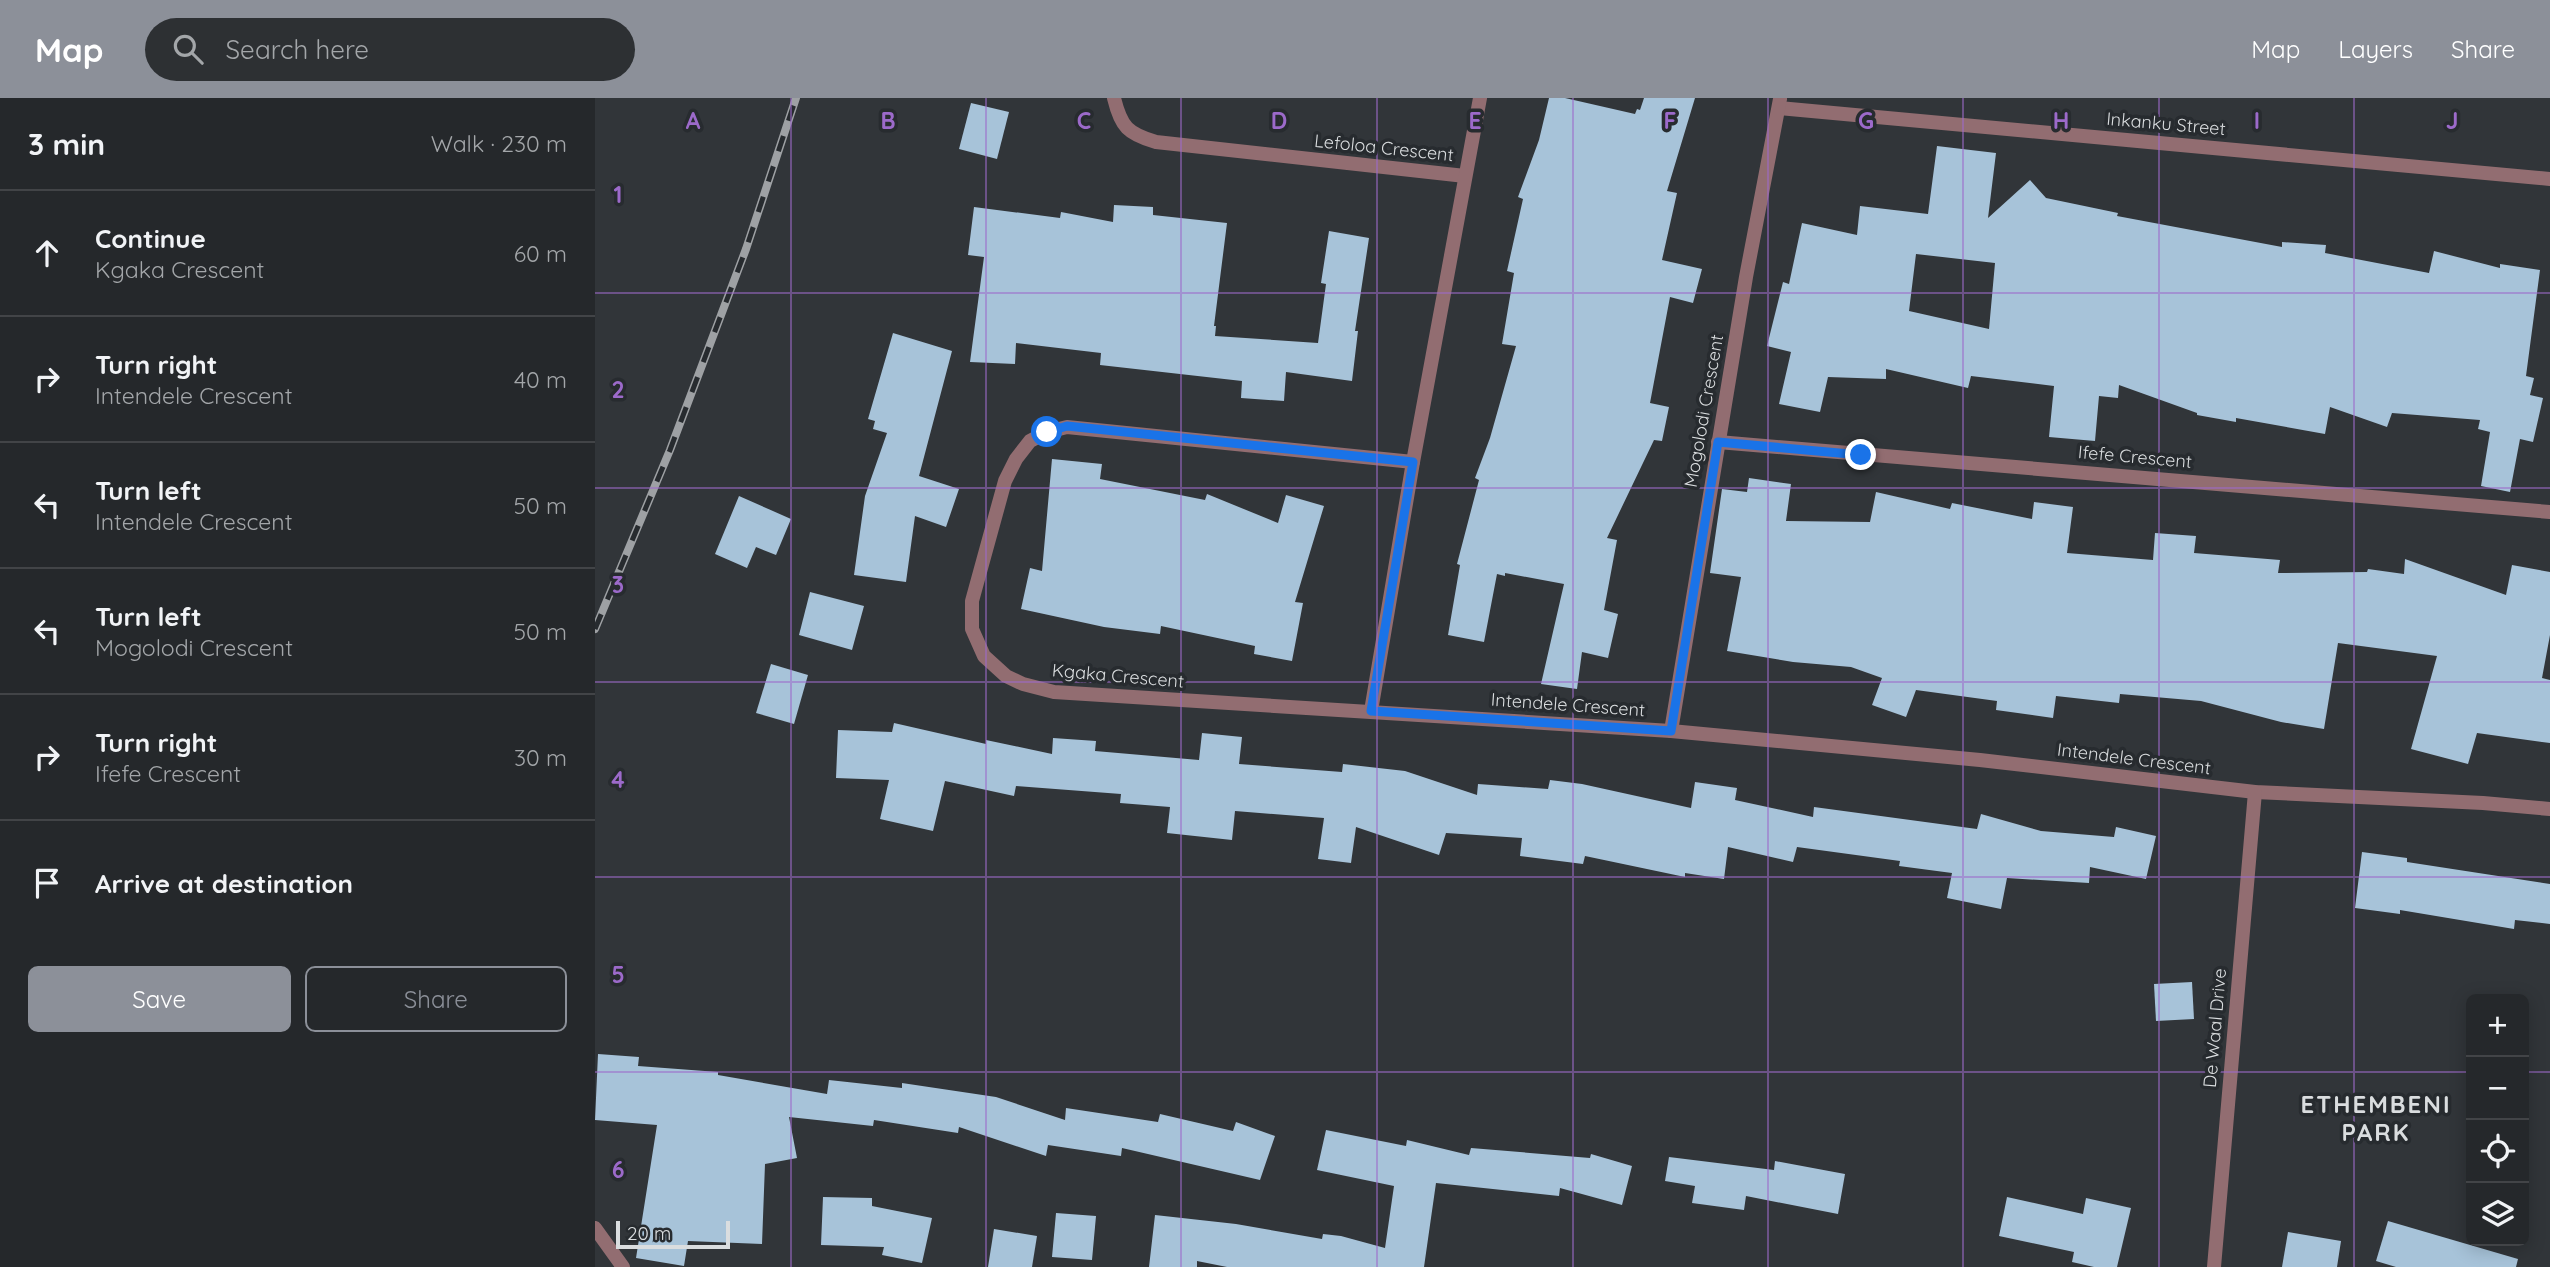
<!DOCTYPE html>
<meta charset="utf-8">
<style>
body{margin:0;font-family:Quicksand,sans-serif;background:#2d3033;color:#f1f3f6}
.controls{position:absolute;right:21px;bottom:21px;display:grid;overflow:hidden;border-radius:10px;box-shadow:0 4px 18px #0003}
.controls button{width:63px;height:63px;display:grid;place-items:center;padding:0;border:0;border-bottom:2px solid #424447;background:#25282b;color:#f1f3f6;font:35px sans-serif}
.scale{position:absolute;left:21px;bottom:18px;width:114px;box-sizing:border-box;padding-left:7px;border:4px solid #dadddf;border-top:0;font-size:19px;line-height:24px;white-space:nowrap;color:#dadddf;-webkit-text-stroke:5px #272b2f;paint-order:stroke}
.stop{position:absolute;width:21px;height:21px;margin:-16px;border:5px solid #1a73e8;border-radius:50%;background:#fff}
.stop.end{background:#1a73e8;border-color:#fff;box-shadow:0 2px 7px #0008}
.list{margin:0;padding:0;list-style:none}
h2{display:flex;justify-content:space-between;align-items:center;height:91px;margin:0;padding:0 28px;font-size:30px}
h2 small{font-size:23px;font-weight:400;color:#a3a6a9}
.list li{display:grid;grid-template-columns:46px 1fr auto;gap:21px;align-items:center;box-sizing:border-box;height:126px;padding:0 28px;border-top:2px solid #424447}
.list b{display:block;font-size:26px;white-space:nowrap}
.list p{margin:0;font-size:23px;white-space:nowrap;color:#a3a6a9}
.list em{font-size:23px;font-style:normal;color:#a3a6a9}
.actions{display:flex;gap:14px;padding:21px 28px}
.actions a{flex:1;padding:16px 0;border:2px solid #8c9099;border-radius:10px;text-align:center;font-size:24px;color:#8c9099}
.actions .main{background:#8c9099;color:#fff}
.icon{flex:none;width:38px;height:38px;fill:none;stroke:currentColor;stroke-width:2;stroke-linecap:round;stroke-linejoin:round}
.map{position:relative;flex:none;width:1955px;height:1169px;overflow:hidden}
header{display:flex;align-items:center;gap:42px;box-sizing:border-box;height:98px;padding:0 35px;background:#8c9099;color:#fff}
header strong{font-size:33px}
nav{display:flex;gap:38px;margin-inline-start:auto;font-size:24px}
.search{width:490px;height:63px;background:#2d3033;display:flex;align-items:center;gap:18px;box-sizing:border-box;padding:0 24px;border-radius:38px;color:#a3a6a9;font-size:26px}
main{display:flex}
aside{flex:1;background:#25282b}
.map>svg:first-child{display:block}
.building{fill:#a7c3d9;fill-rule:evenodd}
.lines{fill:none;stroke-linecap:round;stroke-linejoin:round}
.minor{stroke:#926d71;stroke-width:14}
.rail-casing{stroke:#9ea1a4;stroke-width:8}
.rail{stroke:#272b2f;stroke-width:5;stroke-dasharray:16;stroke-linecap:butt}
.route{stroke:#1a73e8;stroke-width:9}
.grid{fill:none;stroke:#9c6aca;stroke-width:2;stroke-opacity:0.55}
.labels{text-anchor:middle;stroke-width:7;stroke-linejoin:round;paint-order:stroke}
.street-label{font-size:18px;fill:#dadddf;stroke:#272b2f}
.district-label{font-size:24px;font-weight:bold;letter-spacing:2px;fill:#dadddf;stroke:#272b2f}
.grid-label{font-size:23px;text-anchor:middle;font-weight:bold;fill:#9c6aca;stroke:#272b2f;stroke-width:7;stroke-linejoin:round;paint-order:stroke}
</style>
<header>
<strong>Map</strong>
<div class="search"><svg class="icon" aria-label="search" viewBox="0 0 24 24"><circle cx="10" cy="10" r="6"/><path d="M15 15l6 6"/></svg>Search here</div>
<nav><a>Map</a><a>Layers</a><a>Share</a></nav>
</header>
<main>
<aside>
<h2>3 min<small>Walk · 230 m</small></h2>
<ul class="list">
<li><svg class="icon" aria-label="ahead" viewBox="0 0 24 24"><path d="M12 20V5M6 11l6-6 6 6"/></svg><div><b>Continue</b><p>Kgaka Crescent</p></div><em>60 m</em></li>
<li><svg class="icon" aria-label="right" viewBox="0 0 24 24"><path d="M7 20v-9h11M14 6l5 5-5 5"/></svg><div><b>Turn right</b><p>Intendele Crescent</p></div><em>40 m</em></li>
<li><svg class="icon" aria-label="left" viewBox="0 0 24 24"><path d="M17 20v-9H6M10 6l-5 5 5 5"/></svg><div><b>Turn left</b><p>Intendele Crescent</p></div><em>50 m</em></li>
<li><svg class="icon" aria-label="left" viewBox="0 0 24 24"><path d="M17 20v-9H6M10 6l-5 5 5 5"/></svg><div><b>Turn left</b><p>Mogolodi Crescent</p></div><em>50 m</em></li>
<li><svg class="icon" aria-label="right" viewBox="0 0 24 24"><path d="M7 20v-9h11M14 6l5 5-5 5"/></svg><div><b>Turn right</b><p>Ifefe Crescent</p></div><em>30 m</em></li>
<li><svg class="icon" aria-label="arrive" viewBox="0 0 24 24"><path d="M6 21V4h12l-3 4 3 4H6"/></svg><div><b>Arrive at destination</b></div></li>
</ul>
<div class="actions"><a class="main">Save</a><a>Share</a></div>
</aside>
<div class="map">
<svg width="1955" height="1169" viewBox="0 0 1955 1169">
<rect width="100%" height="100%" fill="#313539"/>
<g class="building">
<path d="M 954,0 L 970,0 L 1040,16 L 1042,11 L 1045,12 L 1049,0 L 1100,0 L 1072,93 L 1082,95 L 1067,162 L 1107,171 L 1098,205 L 1075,199 L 1055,305 L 1074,309 L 1067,343 L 1059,342 L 1012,440 L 1022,442 L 1009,512 L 1023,516 L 1013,560 L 987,554 L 982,591 L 946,586 L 969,486 L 910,475 L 910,478 L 902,476 L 889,544 L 853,537 L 865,467 L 862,466 L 884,382 L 880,380 L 895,340 L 921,248 L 907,246 L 919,175 L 912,173 L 928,101 L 923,99 L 944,42 Z"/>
<path d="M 376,5 L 414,14 L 402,61 L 364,51 Z"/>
<path d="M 1342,48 L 1401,55 L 1393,120 L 1435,82 L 1451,100 L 1523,115 L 1522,118 L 1687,149 L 1687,144 L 1731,147 L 1730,155 L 1834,175 L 1839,153 L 1905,170 L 1905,166 L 1945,172 L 1931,278 L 1939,280 L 1935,297 L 1948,300 L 1938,344 L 1925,341 L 1915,394 L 1886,388 L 1895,334 L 1883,331 L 1885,322 L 1797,315 L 1792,329 L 1735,309 L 1730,336 L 1641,320 L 1641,324 L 1602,317 L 1602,315 L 1524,287 L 1523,300 L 1504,298 L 1500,343 L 1454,339 L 1459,288 L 1376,278 L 1373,290 L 1291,271 L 1291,281 L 1233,279 L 1225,314 L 1184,306 L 1196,254 L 1172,248 L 1188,184 L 1194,186 L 1207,125 L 1262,137 L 1265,108 L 1333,116 ZM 1321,156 L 1400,165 L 1394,231 L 1314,213 Z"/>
<path d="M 519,107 L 558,109 L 558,117 L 632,125 L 619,228 L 621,228 L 620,238 L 723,245 L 731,186 L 726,185 L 734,133 L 774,140 L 760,233 L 763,233 L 757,283 L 691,274 L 689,303 L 646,300 L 647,283 L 505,267 L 506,255 L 421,245 L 420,266 L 375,264 L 389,159 L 373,157 L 379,109 L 465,120 L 466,114 L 518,124 Z"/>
<path d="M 298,235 L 357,253 L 324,378 L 364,391 L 351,429 L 320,418 L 311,484 L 259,477 L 270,398 L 292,335 L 278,331 L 280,323 L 273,321 Z"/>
<path d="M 457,361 L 507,366 L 505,381 L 610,402 L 612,396 L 683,425 L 691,397 L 729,408 L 700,504 L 708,505 L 697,563 L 659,556 L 660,548 L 566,528 L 565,536 L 509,529 L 426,511 L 435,470 L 447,473 Z"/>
<path d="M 1154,380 L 1196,386 L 1191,423 L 1275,424 L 1281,394 L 1355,411 L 1357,405 L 1437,421 L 1439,404 L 1478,409 L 1472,455 L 1558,462 L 1560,435 L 1601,438 L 1599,455 L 1685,462 L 1683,475 L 1772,474 L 1773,471 L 1809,476 L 1810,461 L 1911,497 L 1917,467 L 1955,474 L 1955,537 L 1947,580 L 1955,582 L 1955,645 L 1882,635 L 1873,666 L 1816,651 L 1842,558 L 1743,545 L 1729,631 L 1686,624 L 1606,603 L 1525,596 L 1524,605 L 1461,598 L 1458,620 L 1401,612 L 1402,603 L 1321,592 L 1311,619 L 1277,607 L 1287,580 L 1256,569 L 1198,564 L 1132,553 L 1146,479 L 1115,475 L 1127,391 L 1152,394 Z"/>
<path d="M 144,398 L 196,421 L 181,457 L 161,449 L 152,470 L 120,456 Z"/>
<path d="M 215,494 L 269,508 L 257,552 L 204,537 Z"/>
<path d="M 176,566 L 213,577 L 199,626 L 161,615 Z"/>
<path d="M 299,625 L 391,646 L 391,642 L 457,656 L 458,640 L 501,643 L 500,653 L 604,662 L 607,635 L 647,639 L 644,666 L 747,674 L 748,666 L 810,673 L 882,697 L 883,686 L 953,691 L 955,682 L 987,686 L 1096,710 L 1100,684 L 1142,690 L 1140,702 L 1218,719 L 1219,709 L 1382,731 L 1386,716 L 1446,733 L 1519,739 L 1521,729 L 1561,738 L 1551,781 L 1495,769 L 1494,785 L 1412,780 L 1406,811 L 1352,800 L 1357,775 L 1304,768 L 1305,763 L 1202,749 L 1198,764 L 1133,749 L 1129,781 L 1090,775 L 1090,779 L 990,758 L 988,766 L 925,758 L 927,740 L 851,735 L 844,757 L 761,729 L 756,765 L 723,761 L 729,720 L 640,713 L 637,742 L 572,735 L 575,709 L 525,705 L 526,696 L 421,688 L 419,698 L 350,683 L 338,733 L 285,721 L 294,682 L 241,680 L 243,632 L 297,634 Z"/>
<path d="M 1767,754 L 1812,760 L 1812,764 L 1955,786 L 1955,826 L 1920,822 L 1919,831 L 1805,812 L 1805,816 L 1760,810 Z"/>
<path d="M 1597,884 L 1599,921 L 1561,923 L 1559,886 Z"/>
<path d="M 3,956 L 44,959 L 43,968 L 123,974 L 123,977 L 232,996 L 234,982 L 307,990 L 307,985 L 401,999 L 470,1022 L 471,1010 L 563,1024 L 565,1016 L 638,1033 L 641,1024 L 680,1038 L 665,1082 L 527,1050 L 526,1058 L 453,1047 L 451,1058 L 364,1029 L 363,1035 L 279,1022 L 278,1028 L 194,1019 L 202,1060 L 170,1066 L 167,1146 L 93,1143 L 89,1168 L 41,1160 L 62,1027 L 0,1022 Z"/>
<path d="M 731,1032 L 811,1048 L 812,1042 L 874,1057 L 876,1050 L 995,1060 L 996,1056 L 1037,1068 L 1027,1107 L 965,1090 L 964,1098 L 841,1085 L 829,1169 L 632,1169 L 602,1163 L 602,1169 L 554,1169 L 560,1117 L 641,1126 L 727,1141 L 728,1136 L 746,1138 L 790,1150 L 799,1088 L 722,1072 Z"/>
<path d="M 1074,1059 L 1179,1072 L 1180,1063 L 1250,1076 L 1243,1116 L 1151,1098 L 1149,1112 L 1097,1105 L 1100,1088 L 1070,1083 Z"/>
<path d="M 228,1099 L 277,1100 L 277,1108 L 337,1120 L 327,1165 L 287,1157 L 289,1149 L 226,1147 Z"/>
<path d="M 1412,1099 L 1488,1116 L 1491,1100 L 1536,1110 L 1522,1169 L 1499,1169 L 1477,1164 L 1479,1154 L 1404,1138 Z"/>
<path d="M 461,1115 L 501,1118 L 497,1162 L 457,1159 Z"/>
<path d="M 1793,1123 L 1923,1161 L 1921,1169 L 1801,1169 L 1781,1163 Z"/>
<path d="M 399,1131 L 442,1138 L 437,1169 L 393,1169 Z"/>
<path d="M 1693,1134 L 1746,1143 L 1742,1169 L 1687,1169 Z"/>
</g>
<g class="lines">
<g class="minor">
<path d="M 519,0 C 526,29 533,36 561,44 L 870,78"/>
<path d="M 1184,10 L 1955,81"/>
<path d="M 1123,344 L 1955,414"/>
<path d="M 818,364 L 472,329 L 452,334 L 435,343 L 421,361 L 410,383 L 377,503 L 377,531 L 389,558 L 411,578 L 428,586 L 459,594 L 1076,633 L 1385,662 L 1660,694 L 1888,705 L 1955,711"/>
<path d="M 776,613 L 818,364 L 885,0"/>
<path d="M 1076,633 L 1151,179 L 1185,1"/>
<path d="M 0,1130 L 28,1169"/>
<path d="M 1619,1169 L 1660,694"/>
</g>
<g class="rail-casing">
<path id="rail" d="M 0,531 L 75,352 L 151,151 L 201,0"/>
</g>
<use href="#rail" class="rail"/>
</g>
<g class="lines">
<path class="route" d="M 452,334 L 472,328 L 818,364 L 776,613 L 1076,633 L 1123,344 L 1266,357"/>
</g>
<path class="grid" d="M 196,0 L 196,1169M 391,0 L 391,1169M 586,0 L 586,1169M 782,0 L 782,1169M 978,0 L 978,1169M 1173,0 L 1173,1169M 1368,0 L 1368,1169M 1564,0 L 1564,1169M 1759,0 L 1759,1169M 0,195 L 1955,195M 0,390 L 1955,390M 0,584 L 1955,584M 0,779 L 1955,779M 0,974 L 1876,974M 1929,974 L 1955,974"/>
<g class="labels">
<g class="street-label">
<text transform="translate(1571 26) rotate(5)" y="6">Inkanku Street</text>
<text transform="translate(789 50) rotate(6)" y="6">Lefoloa Crescent</text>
<text transform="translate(1109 313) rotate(-80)" y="6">Mogolodi Crescent</text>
<text transform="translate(1540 359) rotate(5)" y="6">Ifefe Crescent</text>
<text transform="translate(523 578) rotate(5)" y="6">Kgaka Crescent</text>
<text transform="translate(973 607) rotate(4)" y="6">Intendele Crescent</text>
<text transform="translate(1539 661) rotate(7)" y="6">Intendele Crescent</text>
<text transform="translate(1620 930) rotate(-85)" y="6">De Waal Drive</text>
</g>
<g class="district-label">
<text x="1781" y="1015">ETHEMBENI<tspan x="1781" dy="28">PARK</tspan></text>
</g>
</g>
<g class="grid-label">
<text x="98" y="31">A</text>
<text x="293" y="31">B</text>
<text x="489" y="31">C</text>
<text x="684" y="31">D</text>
<text x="880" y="31">E</text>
<text x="1075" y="31">F</text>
<text x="1271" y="31">G</text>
<text x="1466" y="31">H</text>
<text x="1662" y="31">I</text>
<text x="1857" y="31">J</text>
<text x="23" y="105">1</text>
<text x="23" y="300">2</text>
<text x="23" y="495">3</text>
<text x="23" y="690">4</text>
<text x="23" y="885">5</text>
<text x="23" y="1080">6</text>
</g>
</svg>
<div class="controls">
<button>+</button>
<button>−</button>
<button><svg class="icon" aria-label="locate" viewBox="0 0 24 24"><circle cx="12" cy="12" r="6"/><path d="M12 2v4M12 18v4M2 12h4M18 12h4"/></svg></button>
<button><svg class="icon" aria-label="layers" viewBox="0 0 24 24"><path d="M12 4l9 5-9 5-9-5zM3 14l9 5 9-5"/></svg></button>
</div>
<div class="scale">20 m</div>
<div class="stop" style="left:452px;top:334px"></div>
<div class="stop end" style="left:1266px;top:357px"></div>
</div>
</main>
